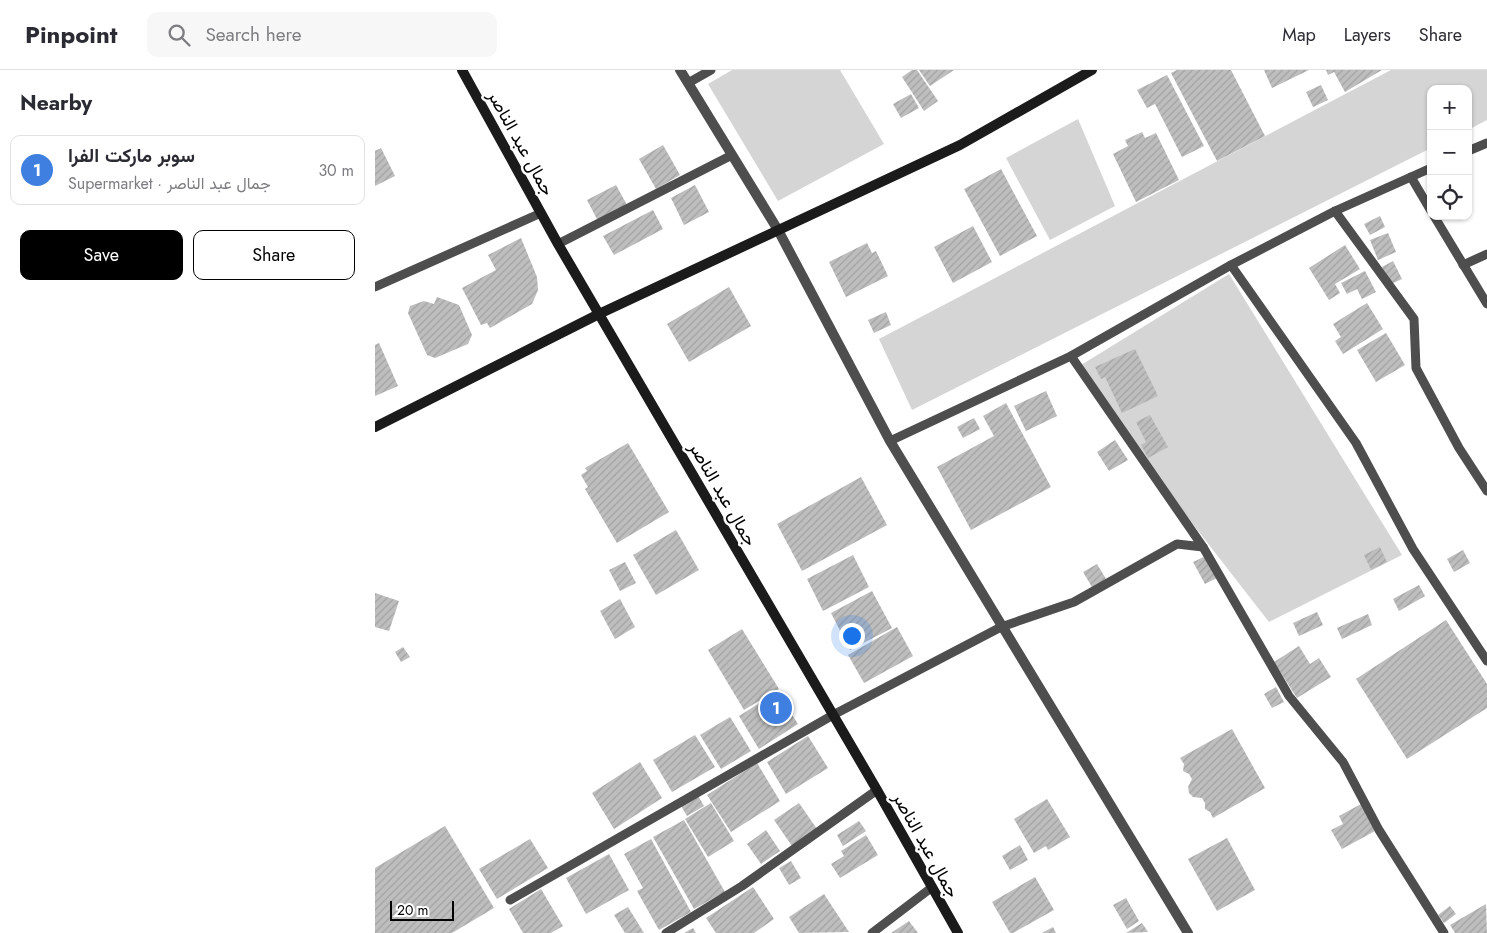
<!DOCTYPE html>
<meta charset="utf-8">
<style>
body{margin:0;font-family:Jost,Vazirmatn,sans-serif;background:#f7f7f7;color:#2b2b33}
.controls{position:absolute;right:15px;top:15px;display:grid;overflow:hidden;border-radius:10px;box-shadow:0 1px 4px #0004}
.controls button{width:45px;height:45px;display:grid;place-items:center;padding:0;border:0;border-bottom:1px solid #e1e1e2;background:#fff;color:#2b2b33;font:25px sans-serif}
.scale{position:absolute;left:15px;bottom:12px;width:64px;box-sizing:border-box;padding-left:5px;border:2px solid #000;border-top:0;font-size:14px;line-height:18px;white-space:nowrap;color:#000;-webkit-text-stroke:4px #fff;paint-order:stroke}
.you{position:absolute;left:476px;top:565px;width:18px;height:18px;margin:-12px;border:4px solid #fff;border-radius:50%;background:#1a73e8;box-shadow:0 0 0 8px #1a73e833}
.badge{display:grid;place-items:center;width:32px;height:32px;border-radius:50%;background:#000;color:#fff;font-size:16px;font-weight:700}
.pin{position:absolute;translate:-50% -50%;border:2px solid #fff;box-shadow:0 1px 5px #0006}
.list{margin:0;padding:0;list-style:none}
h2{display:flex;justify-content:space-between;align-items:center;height:65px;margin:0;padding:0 20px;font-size:21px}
h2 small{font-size:16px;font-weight:400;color:#7c7c81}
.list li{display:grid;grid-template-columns:32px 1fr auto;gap:15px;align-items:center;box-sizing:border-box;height:70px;margin:0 10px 10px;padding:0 10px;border:1px solid #e1e1e2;border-radius:10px}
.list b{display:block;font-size:19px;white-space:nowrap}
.list p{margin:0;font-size:16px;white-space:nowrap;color:#7c7c81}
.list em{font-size:16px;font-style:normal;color:#7c7c81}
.actions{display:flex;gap:10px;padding:15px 20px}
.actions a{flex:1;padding:11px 0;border:1px solid #000;border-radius:10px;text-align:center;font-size:18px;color:#000}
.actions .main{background:#000;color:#fff}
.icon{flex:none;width:28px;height:28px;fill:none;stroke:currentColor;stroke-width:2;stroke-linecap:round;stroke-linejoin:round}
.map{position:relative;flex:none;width:1112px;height:863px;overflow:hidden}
header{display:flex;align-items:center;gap:30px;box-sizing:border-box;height:70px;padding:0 25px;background:#fff;border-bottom:1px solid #e1e1e2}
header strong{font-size:24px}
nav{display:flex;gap:28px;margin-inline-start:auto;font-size:18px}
.search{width:350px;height:45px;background:#f7f7f7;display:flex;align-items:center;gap:12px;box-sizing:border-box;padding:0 18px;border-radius:10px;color:#7c7c81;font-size:19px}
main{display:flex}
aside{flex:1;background:#fff}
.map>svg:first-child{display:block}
.green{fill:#d5d5d5}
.building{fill:url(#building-hatch)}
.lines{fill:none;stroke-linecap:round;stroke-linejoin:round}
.lane{stroke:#4e4e4e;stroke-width:9}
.street{stroke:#4e4e4e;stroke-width:10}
.secondary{stroke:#1b1b1b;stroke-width:10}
.labels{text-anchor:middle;stroke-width:5;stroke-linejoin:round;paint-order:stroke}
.street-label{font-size:18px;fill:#000;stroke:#fff}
</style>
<header>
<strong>Pinpoint</strong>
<div class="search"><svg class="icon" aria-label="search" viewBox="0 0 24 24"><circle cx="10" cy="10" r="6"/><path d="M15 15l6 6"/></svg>Search here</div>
<nav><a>Map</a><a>Layers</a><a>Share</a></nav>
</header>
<main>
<aside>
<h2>Nearby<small></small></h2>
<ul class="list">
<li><span class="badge" style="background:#3f7fe0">1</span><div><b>سوبر ماركت الفرا</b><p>Supermarket · جمال عبد الناصر</p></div><em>30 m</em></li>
</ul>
<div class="actions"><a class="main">Save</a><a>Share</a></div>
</aside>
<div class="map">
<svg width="1112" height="863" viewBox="0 0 1112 863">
<defs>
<pattern id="building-hatch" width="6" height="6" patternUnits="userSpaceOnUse" patternTransform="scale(1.25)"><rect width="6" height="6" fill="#bebebe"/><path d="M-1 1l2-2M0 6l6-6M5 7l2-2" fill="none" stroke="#a2a2a2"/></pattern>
</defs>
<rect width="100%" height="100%" fill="#fff"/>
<g class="green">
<path d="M 357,0 L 465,0 L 509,74 L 403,131 L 333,14 Z"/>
<path d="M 1016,0 L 1112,0 L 1112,50 L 1093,60 L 1093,19 L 1056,19 L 1056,78 L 537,340 L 504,269 Z"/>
<path d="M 703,49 L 740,136 L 675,170 L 631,88 Z"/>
<path d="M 854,204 L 1027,485 L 894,552 L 796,426 L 706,295 Z"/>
</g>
<g class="building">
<path d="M 537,0 L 542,0 L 563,31 L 549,41 L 527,7 Z"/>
<path d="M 544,0 L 579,0 L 555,16 Z"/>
<path d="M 802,0 L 856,0 L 890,66 L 842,91 L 796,3 Z"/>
<path d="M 889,0 L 934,0 L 897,18 Z"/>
<path d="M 951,0 L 1007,0 L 970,22 L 959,2 L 953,5 Z"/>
<path d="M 792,5 L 829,76 L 807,87 L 780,34 L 772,38 L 762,20 Z"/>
<path d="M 946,15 L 953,30 L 938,37 L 931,22 Z"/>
<path d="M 536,24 L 544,38 L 526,48 L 518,34 Z"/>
<path d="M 767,62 L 770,68 L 781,63 L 804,110 L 761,132 L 738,84 L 753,76 L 750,70 Z"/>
<path d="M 288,75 L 305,105 L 281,119 L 264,89 Z"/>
<path d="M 6,78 L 20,106 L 0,116 L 0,81 Z"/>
<path d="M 626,99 L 662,166 L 625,186 L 589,119 Z"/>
<path d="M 241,115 L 252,135 L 223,151 L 212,130 Z"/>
<path d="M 320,115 L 334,142 L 309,155 L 296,128 Z"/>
<path d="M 278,140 L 288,159 L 239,185 L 228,166 Z"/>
<path d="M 1005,146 L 1010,157 L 995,165 L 989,154 Z"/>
<path d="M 598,156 L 617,192 L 578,213 L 559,177 Z"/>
<path d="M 1013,163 L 1021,182 L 1003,190 L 995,170 Z"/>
<path d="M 146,168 L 162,207 L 163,220 L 157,234 L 115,258 L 112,253 L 106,255 L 87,218 L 121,200 L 113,185 Z"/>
<path d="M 492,173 L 497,183 L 501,181 L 513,206 L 471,227 L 454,192 Z"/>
<path d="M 970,175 L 985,199 L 960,214 L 965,223 L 954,230 L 934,198 Z"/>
<path d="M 1018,191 L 1027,209 L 1016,214 L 1007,197 Z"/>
<path d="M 990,201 L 1001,222 L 987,229 L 982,219 L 972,224 L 966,213 Z"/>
<path d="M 354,217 L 376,256 L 314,292 L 292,254 Z"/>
<path d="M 62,227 L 84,235 L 97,265 L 93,274 L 60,288 L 52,285 L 33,243 L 35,236 L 49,231 L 59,234 Z"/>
<path d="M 992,233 L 1008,259 L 968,284 L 960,271 L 966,267 L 958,254 Z"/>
<path d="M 511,242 L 516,255 L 499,263 L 493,250 Z"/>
<path d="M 1011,263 L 1030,295 L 1001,312 L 982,280 Z"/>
<path d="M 4,273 L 23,316 L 0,326 L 0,275 Z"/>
<path d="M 760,279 L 783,326 L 747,343 L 730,307 L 726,309 L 720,297 Z"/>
<path d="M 671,321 L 682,346 L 651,361 L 639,336 Z"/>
<path d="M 631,333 L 676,417 L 596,460 L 562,397 L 619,366 L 608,346 Z"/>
<path d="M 775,345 L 793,377 L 773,388 L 766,375 L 771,372 L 761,352 Z"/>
<path d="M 599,348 L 605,359 L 588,368 L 582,357 Z"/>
<path d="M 740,370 L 753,390 L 734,401 L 722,382 Z"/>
<path d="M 253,373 L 294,442 L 242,473 L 210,419 L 213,417 L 206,405 L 212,401 L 210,398 Z"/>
<path d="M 486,407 L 512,455 L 427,501 L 402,454 Z"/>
<path d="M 301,460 L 324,500 L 281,525 L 258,485 Z"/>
<path d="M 1005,477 L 1012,492 L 996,500 L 989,485 Z"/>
<path d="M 1088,480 L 1095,493 L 1079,502 L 1072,489 Z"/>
<path d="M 478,485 L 494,517 L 448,541 L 432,509 Z"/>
<path d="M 833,485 L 844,507 L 830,514 L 818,492 Z"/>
<path d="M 250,492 L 261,513 L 245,521 L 234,500 Z"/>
<path d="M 722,494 L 731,509 L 717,517 L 708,502 Z"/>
<path d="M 1044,515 L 1050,526 L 1024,541 L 1018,529 Z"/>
<path d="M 497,521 L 517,558 L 475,580 L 456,543 Z"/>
<path d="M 0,523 L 24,531 L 14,561 L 0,557 Z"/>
<path d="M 245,529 L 260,557 L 240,569 L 225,541 Z"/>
<path d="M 942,542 L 948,555 L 924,566 L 918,553 Z"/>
<path d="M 993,544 L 997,555 L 967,569 L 962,558 Z"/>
<path d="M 1071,550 L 1112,614 L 1112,638 L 1032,689 L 981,609 Z"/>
<path d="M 522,557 L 538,586 L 489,613 L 473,585 Z"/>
<path d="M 367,559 L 404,619 L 369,640 L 333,580 Z"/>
<path d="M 924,576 L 935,594 L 944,588 L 956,607 L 922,628 L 899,592 Z"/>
<path d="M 28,577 L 35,587 L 26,592 L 20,582 Z"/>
<path d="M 901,617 L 909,632 L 897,638 L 889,624 Z"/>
<path d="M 402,622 L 423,654 L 384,679 L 364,646 Z"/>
<path d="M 355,647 L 376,681 L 346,699 L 325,665 Z"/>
<path d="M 857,659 L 890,718 L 838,748 L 835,742 L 830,739 L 830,733 L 827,728 L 818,727 L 814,723 L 813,717 L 817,709 L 814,704 L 808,701 L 809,694 L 805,688 Z"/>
<path d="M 320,665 L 340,697 L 297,722 L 278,690 Z"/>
<path d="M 433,666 L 453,698 L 411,724 L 392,692 Z"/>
<path d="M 265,692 L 287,728 L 239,759 L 217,723 Z"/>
<path d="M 382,693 L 405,731 L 356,762 L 332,725 Z"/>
<path d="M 322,724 L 329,736 L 312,746 L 305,734 Z"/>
<path d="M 672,729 L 695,767 L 673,780 L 671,776 L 659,783 L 639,749 Z"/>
<path d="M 336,733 L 359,771 L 333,787 L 310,749 Z"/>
<path d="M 424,733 L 442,759 L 417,776 L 399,750 Z"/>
<path d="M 986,734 L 1000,761 L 967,779 L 956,760 L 968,754 L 964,746 Z"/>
<path d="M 309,750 L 350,822 L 319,839 L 278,767 Z"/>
<path d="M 484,751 L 491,761 L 468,776 L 462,765 Z"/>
<path d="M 70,756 L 119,838 L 77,863 L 0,863 L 0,798 Z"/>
<path d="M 391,760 L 405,781 L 386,794 L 372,774 Z"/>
<path d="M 491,765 L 503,785 L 465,808 L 456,794 L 469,786 L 466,781 Z"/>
<path d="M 852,768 L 880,820 L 842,841 L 813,789 Z"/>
<path d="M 155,769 L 173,798 L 122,829 L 104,799 Z"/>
<path d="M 276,769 L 316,842 L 284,860 L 262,821 L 268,818 L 249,784 Z"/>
<path d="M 645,775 L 653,790 L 635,800 L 627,786 Z"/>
<path d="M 234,784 L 254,820 L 211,844 L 191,808 Z"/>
<path d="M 416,791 L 426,808 L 414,815 L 404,798 Z"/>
<path d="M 660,807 L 679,840 L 638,863 L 635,863 L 617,832 Z"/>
<path d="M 378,817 L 399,849 L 379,863 L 341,863 L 331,848 Z"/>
<path d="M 166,819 L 188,856 L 176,863 L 148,863 L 134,839 Z"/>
<path d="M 449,824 L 474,862 L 424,863 L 414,847 Z"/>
<path d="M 751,828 L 764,851 L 752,859 L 738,835 Z"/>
<path d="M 1111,834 L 1112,863 L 1080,863 L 1075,855 Z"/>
<path d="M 1075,836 L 1081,844 L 1069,853 L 1063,845 Z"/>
<path d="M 253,837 L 269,863 L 250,863 L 239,845 Z"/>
<path d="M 534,851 L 543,863 L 516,863 Z"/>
<path d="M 767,853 L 773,862 L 751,863 Z"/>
<path d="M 678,857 L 681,863 L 667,863 Z"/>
<path d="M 318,858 L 321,863 L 309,863 Z"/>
</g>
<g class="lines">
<g class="lane">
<path d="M 313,13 L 336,0"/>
<path d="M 1093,81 L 1112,73"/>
<path d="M 1036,107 L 1056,141"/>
<path d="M 960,141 L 1039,249 L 1041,298 L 1084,378 L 1112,421"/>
<path d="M 1059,146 L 1112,234"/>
<path d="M 183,174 L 357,85"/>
<path d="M 856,195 L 981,373 L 1038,479 L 1112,591"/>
<path d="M 1088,195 L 1112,184"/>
<path d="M 0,217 L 166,143"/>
<path d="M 515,371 L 696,286 L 856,195 L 960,141 L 1056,98"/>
<path d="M 828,477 L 914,626 L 968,692 L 1004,760 L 1069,863"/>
<path d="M 135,830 L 458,645 L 626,557 L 699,532 L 802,474 L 828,477 L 696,286"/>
<path d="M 291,863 L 367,816 L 502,720"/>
<path d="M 497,863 L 556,818"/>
</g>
<path class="street" d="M 305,0 L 403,160 L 515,371 L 813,863"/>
<g class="secondary">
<path d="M 87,0 L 183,174 L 502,720 L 583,863"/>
<path d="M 0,357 L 224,244 L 585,75 L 717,0"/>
</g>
</g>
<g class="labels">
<g class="street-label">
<text transform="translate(146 73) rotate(61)" y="6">جمال عبد الناصر</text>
<text transform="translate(348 424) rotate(60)" y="6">جمال عبد الناصر</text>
<text transform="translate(551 775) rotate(61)" y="6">جمال عبد الناصر</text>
</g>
</g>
</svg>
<div class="controls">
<button>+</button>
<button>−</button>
<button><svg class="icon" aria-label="locate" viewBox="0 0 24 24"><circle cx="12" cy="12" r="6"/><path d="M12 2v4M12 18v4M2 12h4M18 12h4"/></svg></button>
</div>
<div class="scale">20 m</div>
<div class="you"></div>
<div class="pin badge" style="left:401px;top:638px;background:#3f7fe0">1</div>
</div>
</main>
